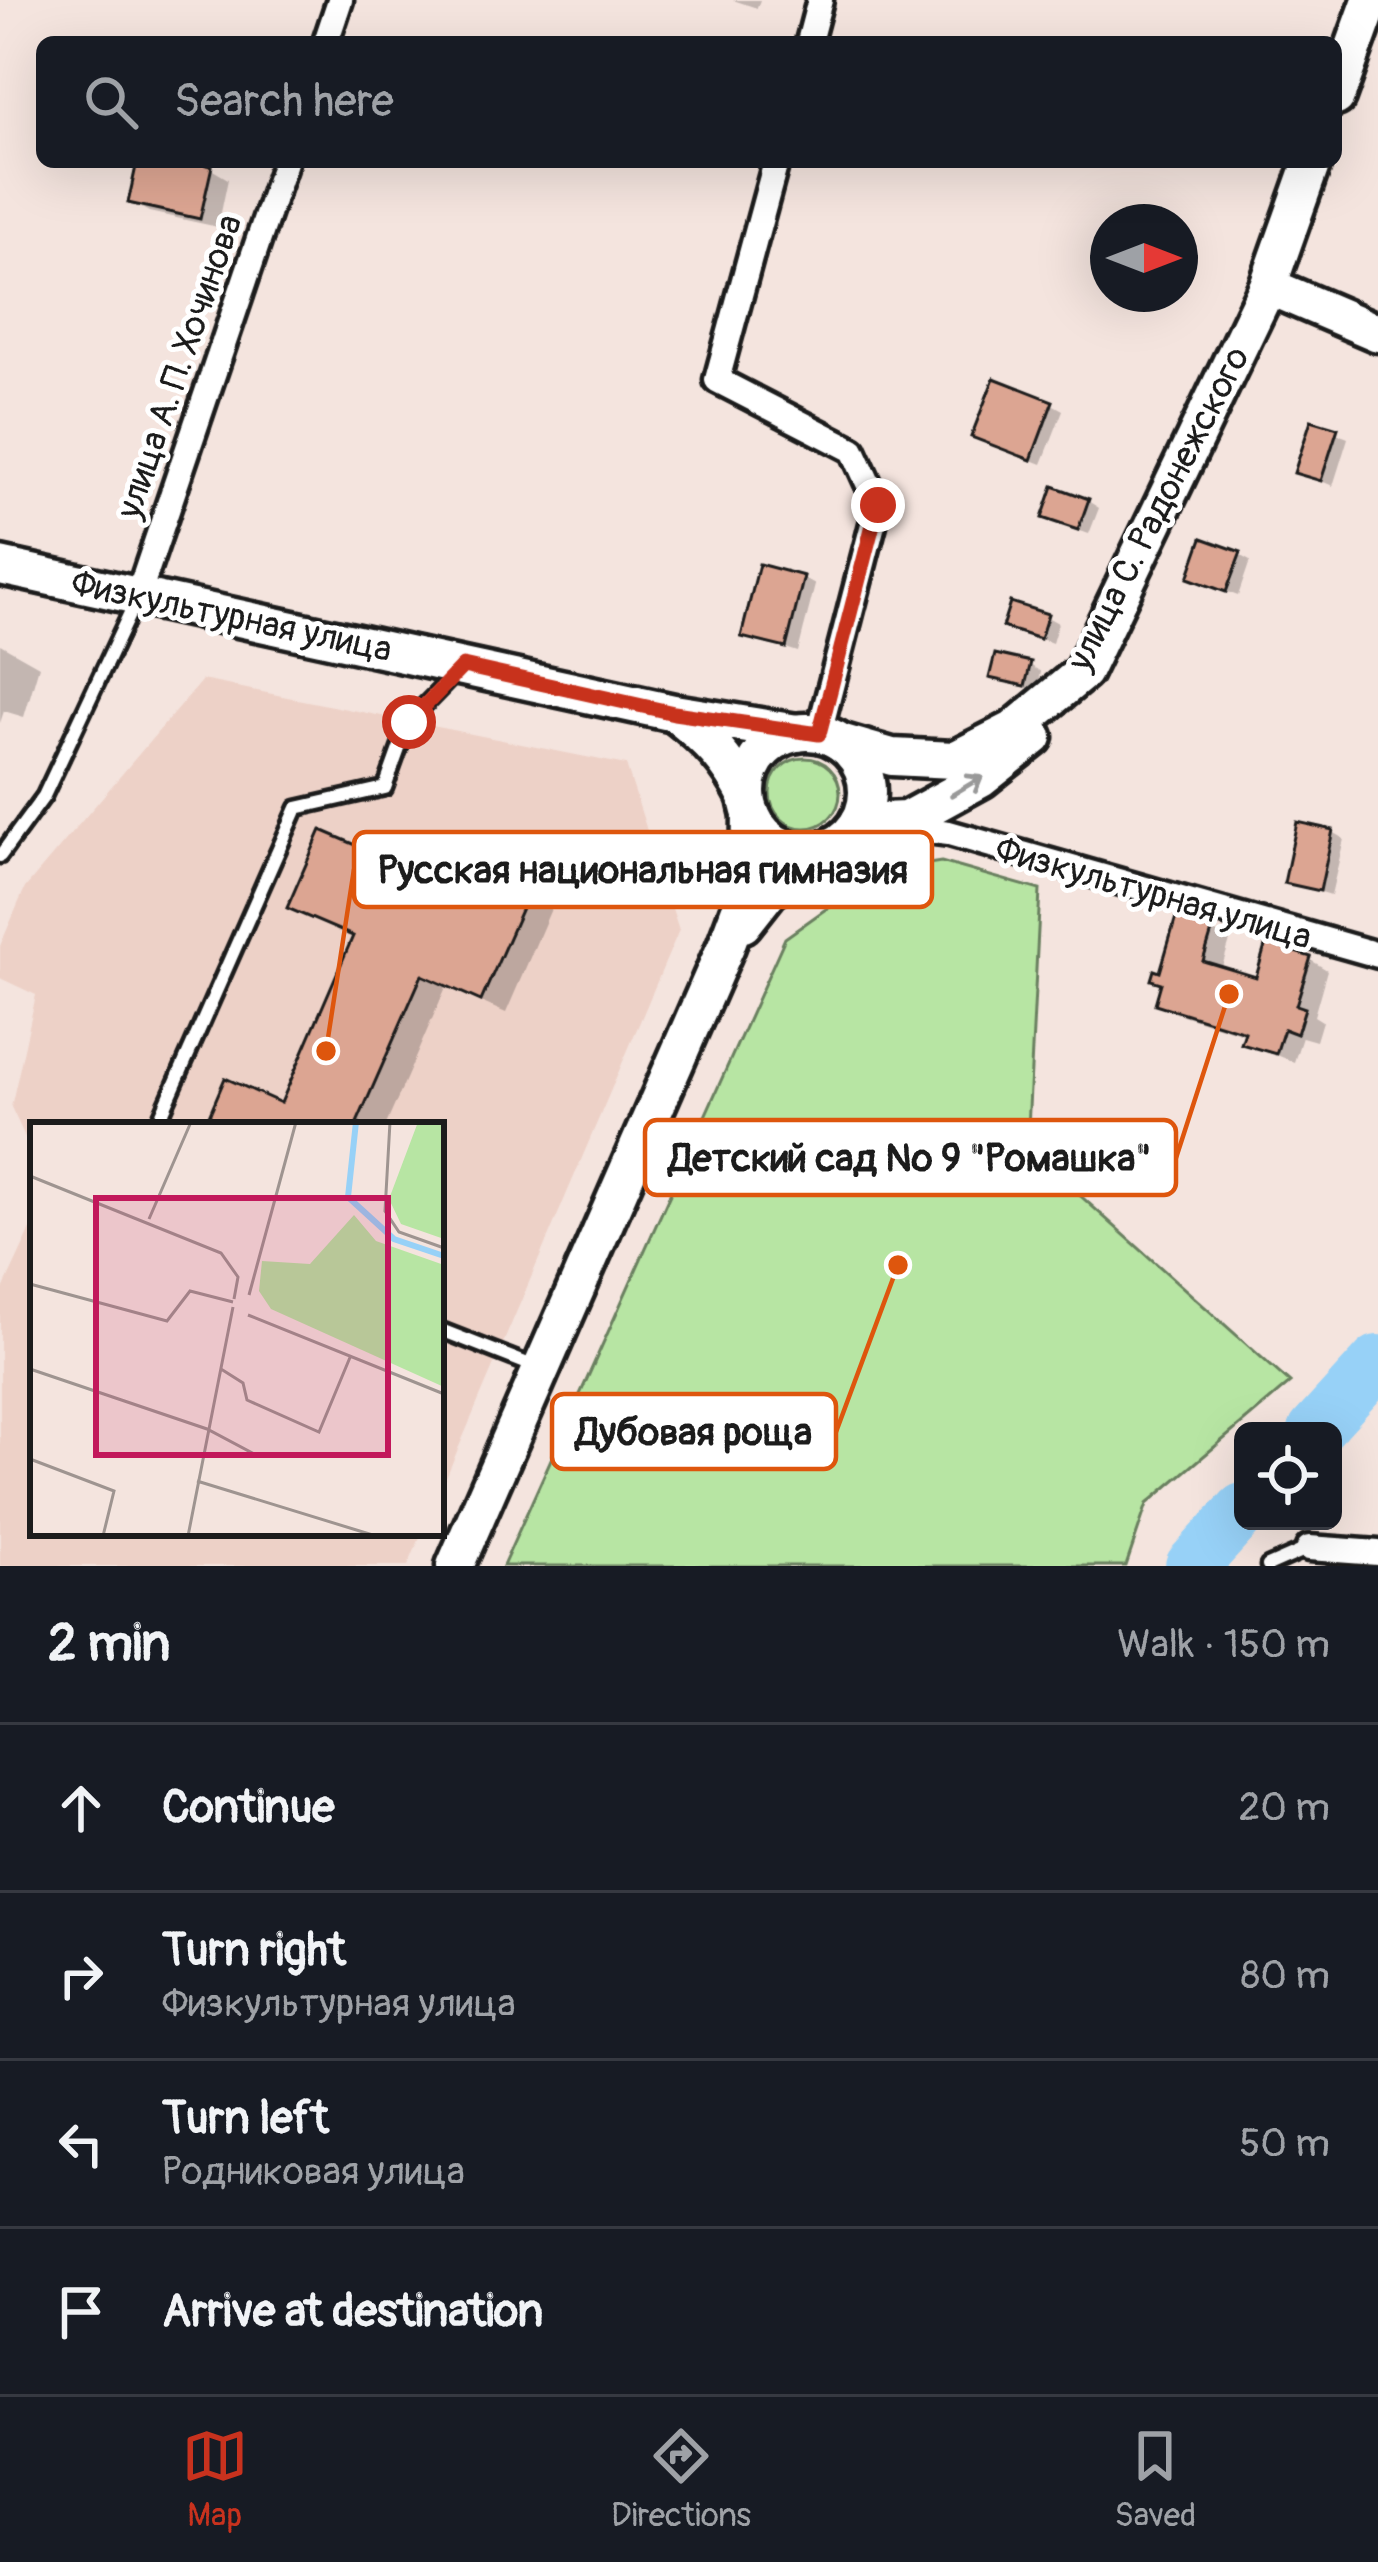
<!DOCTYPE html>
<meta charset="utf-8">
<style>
body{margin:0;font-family:Pangolin,sans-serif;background:#242831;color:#f1f3f6}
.controls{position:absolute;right:36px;bottom:36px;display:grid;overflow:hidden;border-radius:18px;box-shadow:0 12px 48px #0002}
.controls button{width:108px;height:108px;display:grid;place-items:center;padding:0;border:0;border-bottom:3px solid #363941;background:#171b24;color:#f1f3f6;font:60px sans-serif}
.compass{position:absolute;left:1090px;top:204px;width:108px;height:108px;border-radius:50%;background:#171b24;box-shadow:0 12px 48px #0002;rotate:90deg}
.stop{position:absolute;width:36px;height:36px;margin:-27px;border:9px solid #c8321e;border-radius:50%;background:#fff}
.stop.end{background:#c8321e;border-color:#fff;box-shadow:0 3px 12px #0008}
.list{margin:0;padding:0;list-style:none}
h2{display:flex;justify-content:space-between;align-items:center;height:156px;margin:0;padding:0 48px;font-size:51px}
h2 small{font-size:39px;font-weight:400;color:#9ea1a6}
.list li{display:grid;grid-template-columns:78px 1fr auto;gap:36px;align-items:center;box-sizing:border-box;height:168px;padding:0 48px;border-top:3px solid #363941}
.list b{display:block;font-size:45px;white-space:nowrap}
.list p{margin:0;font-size:39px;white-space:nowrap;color:#9ea1a6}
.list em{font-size:39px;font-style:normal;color:#9ea1a6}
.icon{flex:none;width:66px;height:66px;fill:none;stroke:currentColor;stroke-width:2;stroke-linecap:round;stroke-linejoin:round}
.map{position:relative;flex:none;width:1378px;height:1566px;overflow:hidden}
.search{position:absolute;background:#171b24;box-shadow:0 12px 48px #0002;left:36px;right:36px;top:36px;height:132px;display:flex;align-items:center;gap:30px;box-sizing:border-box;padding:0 42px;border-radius:18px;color:#9ea1a6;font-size:45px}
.sheet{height:828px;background:#171b24}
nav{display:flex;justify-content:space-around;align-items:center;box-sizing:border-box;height:168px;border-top:3px solid #363941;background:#171b24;font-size:33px;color:#9ea1a6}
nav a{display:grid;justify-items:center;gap:6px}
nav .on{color:#c8321e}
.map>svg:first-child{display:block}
.built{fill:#edd1c7}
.green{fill:#b7e5a3;stroke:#6a8060;stroke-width:3}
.shadow{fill:#0003}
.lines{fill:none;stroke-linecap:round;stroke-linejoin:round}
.river{stroke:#97d1f7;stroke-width:54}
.building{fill:#dca592;stroke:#1c1c1c;stroke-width:3}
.lane-casing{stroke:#1c1c1c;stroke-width:21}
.street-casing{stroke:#1c1c1c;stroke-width:33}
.secondary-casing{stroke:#1c1c1c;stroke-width:45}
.lane{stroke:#fff;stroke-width:12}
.street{stroke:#fff;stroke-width:24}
.secondary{stroke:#fff;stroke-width:36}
.oneway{stroke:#999}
.route{stroke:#c8321e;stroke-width:15}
.labels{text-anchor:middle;stroke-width:10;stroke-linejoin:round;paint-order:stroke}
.street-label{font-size:36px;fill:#1c1c1c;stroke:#fff}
.inset-river{fill:none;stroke:#97d1f7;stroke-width:6}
.inset-road{fill:none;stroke:#9e9490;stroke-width:3}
.view{fill:#c2185b;fill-opacity:0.15;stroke:#c2185b;stroke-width:6}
.inset-edge{fill:none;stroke:#1c1c1c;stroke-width:6}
.leader{fill:none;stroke:#de560d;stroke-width:4.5}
.callout-dot{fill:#de560d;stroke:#fff;stroke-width:4.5}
.callout{fill:#fff;stroke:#de560d;stroke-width:4.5}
.callout-label{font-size:39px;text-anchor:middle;font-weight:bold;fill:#1c1c1c}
</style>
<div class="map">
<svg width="1378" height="1566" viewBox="0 0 1378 1566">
<rect width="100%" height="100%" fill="#f4e4de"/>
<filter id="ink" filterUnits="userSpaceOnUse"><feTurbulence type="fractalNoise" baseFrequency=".00833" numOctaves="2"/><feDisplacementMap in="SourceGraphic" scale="24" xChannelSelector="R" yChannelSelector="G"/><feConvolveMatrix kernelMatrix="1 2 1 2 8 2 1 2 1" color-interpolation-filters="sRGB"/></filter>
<g filter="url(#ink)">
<g class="built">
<path d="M 202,680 L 626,765 L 679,930 L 441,1489 L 441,1125 L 33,1125 L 33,1154 L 11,1107 L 36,995 L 0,978 L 0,946 L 25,888 Z"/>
<path d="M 33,1225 L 33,1533 L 422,1533 L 408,1566 L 0,1566 L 0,1296 Z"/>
</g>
<g class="green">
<circle cx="805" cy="793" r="35"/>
<path d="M 941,862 L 1040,890 L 1027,1148 L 1290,1383 L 1147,1504 L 1126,1566 L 503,1566 L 785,938 L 878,872 Z"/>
</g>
<g class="shadow">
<path d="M 733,0 L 760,0 L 757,8 Z"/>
<path d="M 140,162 L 178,162 L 211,169 L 228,179 L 218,227 L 149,212 L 131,202 Z"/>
<path d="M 1052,404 L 1063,410 L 1042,464 L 986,442 Z"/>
<path d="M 1313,424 L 1348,438 L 1333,486 L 1298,471 Z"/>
<path d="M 1088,501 L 1099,508 L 1089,534 L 1057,523 Z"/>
<path d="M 1239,555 L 1250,561 L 1238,596 L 1203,583 Z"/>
<path d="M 803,578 L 815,585 L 798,652 L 745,635 Z"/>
<path d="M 1047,617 L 1058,623 L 1052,643 L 1006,626 Z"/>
<path d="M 0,644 L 39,666 L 24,717 L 4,711 L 0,723 Z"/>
<path d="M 1030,665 L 1041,672 L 1037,691 L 993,676 Z"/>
<path d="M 1332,832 L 1344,839 L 1331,895 L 1288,882 Z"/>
<path d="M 413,873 L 530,888 L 554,902 L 506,1013 L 446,987 L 386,1125 L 208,1125 L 282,1107 L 356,938 L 291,906 Z"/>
<path d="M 1212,931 L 1230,941 L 1221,970 L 1258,981 L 1309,959 L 1327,970 L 1314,1016 L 1322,1021 L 1316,1041 L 1302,1037 L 1294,1062 L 1245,1042 L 1247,1035 L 1176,1013 L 1159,1003 L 1164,984 L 1162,976 Z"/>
</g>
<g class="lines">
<g class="river">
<path d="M 1315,1431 L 1378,1362"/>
<path d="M 1192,1566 L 1243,1510"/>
</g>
</g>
<g class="building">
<path d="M 137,162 L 192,162 L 212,166 L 200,219 L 128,203 Z"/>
<path d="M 994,378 L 1053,401 L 1031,460 L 971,437 Z"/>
<path d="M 1311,420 L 1338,428 L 1321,481 L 1294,473 Z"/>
<path d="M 1053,486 L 1089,499 L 1078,530 L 1042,518 Z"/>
<path d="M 1202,538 L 1241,552 L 1226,592 L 1188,578 Z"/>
<path d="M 759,564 L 804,576 L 786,648 L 741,637 Z"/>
<path d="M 1010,602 L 1048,614 L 1040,639 L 1002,627 Z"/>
<path d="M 995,654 L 1031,662 L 1025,686 L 989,678 Z"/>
<path d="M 1297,822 L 1333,830 L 1320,891 L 1284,883 Z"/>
<path d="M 321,830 L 412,869 L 425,839 L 532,885 L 481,1001 L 422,975 L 357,1123 L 362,1125 L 205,1125 L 225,1078 L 281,1103 L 353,936 L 287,908 Z"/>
<path d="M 1176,917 L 1213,928 L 1203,961 L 1256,977 L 1266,943 L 1311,957 L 1296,1005 L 1305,1008 L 1297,1034 L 1284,1029 L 1276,1054 L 1241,1044 L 1245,1032 L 1155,1004 L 1161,983 L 1151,980 L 1154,970 L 1160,972 Z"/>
</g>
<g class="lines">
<g class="lane-casing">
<g id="lane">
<path d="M 0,856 L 44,796 L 136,600"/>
<path d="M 157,1125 L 297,808 L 385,788 L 409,721 L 456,673"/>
<path d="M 441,1330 L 538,1368"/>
<path d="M 1268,1566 L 1309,1548"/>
</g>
</g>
<g class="street-casing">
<g id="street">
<path d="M 326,42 L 340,0"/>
<path d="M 809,42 L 820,0"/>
<path d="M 776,162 L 717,380 L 853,450 L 878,505 L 819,733"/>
<path d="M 139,593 L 285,162"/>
<path d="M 894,826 L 949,833 L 1378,955"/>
<path d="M 1309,1548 L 1378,1553"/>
</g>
</g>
<g class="secondary-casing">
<g id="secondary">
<path d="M 1336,97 L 1371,0"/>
<path d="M 1268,286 L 1378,333"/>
<path d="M 0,566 L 674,713 L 797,733"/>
<path d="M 677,715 C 709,740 729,761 747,797"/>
<circle cx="807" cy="792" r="60"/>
<path d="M 840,742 L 892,757 L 954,760 L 1013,730 L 1083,672 L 1268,286 L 1312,162"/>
<path d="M 859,822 L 906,820 L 981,779 L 1034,737"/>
<path d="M 743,924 L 769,891 L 827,850"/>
<path d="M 455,1566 L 726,946 L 750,882 L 751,813"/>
</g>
</g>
<use href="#lane" class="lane"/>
<use href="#street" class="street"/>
<use href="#secondary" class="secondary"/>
</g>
<defs><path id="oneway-shaft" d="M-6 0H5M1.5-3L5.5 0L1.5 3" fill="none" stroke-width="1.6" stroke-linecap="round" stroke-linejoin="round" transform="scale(3)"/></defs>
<use class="oneway" href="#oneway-shaft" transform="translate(967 786) rotate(-31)"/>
</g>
<g class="lines" filter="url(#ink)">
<path class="route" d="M 409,722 L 463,666 L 674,713 L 819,734 L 878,505"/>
</g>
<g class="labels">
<g class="street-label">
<text transform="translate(178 366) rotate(-71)" y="13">улица А. П. Хочинова</text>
<text transform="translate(1157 508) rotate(-63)" y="13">улица С. Радонежского</text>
<text transform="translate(232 615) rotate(12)" y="13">Физкультурная улица</text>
<text transform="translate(1154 892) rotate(16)" y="13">Физкультурная улица</text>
</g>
</g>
<g transform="translate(30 1122)">
<rect width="414" height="414" fill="#f4e4de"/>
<path d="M 388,0 L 414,0 L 414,117 L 371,102 L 359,77 ZM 324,93 L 346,119 L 414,143 L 414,265 L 241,187 L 229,169 L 232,139 L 280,142 Z" fill="#b7e5a3"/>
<path class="inset-river" d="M 326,0 L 318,75 L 364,117 L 414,134"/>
<path class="inset-road" d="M 360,0 L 355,89 L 369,110 L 414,126M 0,54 L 191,131 L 208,155 L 204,177M 119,97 L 161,0M 0,162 L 137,199 L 160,169 L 203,180M 219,173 L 266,0M 218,193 L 414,272M 0,247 L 177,307 L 226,333M 191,247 L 213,261 L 217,278 L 289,310 L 321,233M 0,337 L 84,369 L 73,414M 167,359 L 346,414M 158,414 L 203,185"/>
<path class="view" d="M 66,76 L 358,76 L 358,333 L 66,333 Z"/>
<rect width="414" height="414" class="inset-edge"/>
</g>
<path class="leader" d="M326 1051L354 869M1229 994L1176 1158M898 1265L836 1432"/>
<g class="callout-dot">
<circle cx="326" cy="1051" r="12"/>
<circle cx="1229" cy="994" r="12"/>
<circle cx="898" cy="1265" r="12"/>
</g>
<g class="callout">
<rect x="354" y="832" width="578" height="75" rx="12"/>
<rect x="645" y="1120" width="531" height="75" rx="12"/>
<rect x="552" y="1394" width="284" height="75" rx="12"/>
</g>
<g class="callout-label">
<text x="643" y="883">Русская национальная гимназия</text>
<text x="910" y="1171">Детский сад № 9 "Ромашка"</text>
<text x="694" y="1445">Дубовая роща</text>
</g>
</svg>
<div class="controls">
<button><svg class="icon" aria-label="locate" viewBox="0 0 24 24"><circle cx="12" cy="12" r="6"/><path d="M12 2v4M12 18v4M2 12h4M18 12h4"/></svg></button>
</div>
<svg class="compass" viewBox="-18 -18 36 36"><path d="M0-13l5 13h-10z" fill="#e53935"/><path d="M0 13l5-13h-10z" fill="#9ea1a6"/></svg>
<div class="stop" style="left:409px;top:722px"></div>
<div class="stop end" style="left:878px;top:505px"></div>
<div class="search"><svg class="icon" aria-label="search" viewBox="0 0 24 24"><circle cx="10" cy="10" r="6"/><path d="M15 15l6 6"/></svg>Search here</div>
</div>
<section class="sheet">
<h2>2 min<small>Walk · 150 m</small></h2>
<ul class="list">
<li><svg class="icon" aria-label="ahead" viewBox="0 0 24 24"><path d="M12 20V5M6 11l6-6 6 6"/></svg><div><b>Continue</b></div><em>20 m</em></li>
<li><svg class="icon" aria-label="right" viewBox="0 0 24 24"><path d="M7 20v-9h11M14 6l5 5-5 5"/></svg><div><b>Turn right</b><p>Физкультурная улица</p></div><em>80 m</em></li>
<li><svg class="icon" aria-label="left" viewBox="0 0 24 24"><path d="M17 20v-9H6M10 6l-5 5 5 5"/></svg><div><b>Turn left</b><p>Родниковая улица</p></div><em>50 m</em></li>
<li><svg class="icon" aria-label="arrive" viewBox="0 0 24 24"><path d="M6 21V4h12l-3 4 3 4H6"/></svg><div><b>Arrive at destination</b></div></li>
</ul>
</section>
<nav>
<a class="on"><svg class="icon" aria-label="map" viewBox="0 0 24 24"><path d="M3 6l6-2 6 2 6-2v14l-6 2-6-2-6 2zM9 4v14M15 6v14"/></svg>Map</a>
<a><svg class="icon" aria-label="directions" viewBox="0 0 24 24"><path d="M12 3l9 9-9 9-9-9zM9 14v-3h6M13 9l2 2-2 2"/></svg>Directions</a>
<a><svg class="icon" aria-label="saved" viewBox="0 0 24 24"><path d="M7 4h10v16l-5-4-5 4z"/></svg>Saved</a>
</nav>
